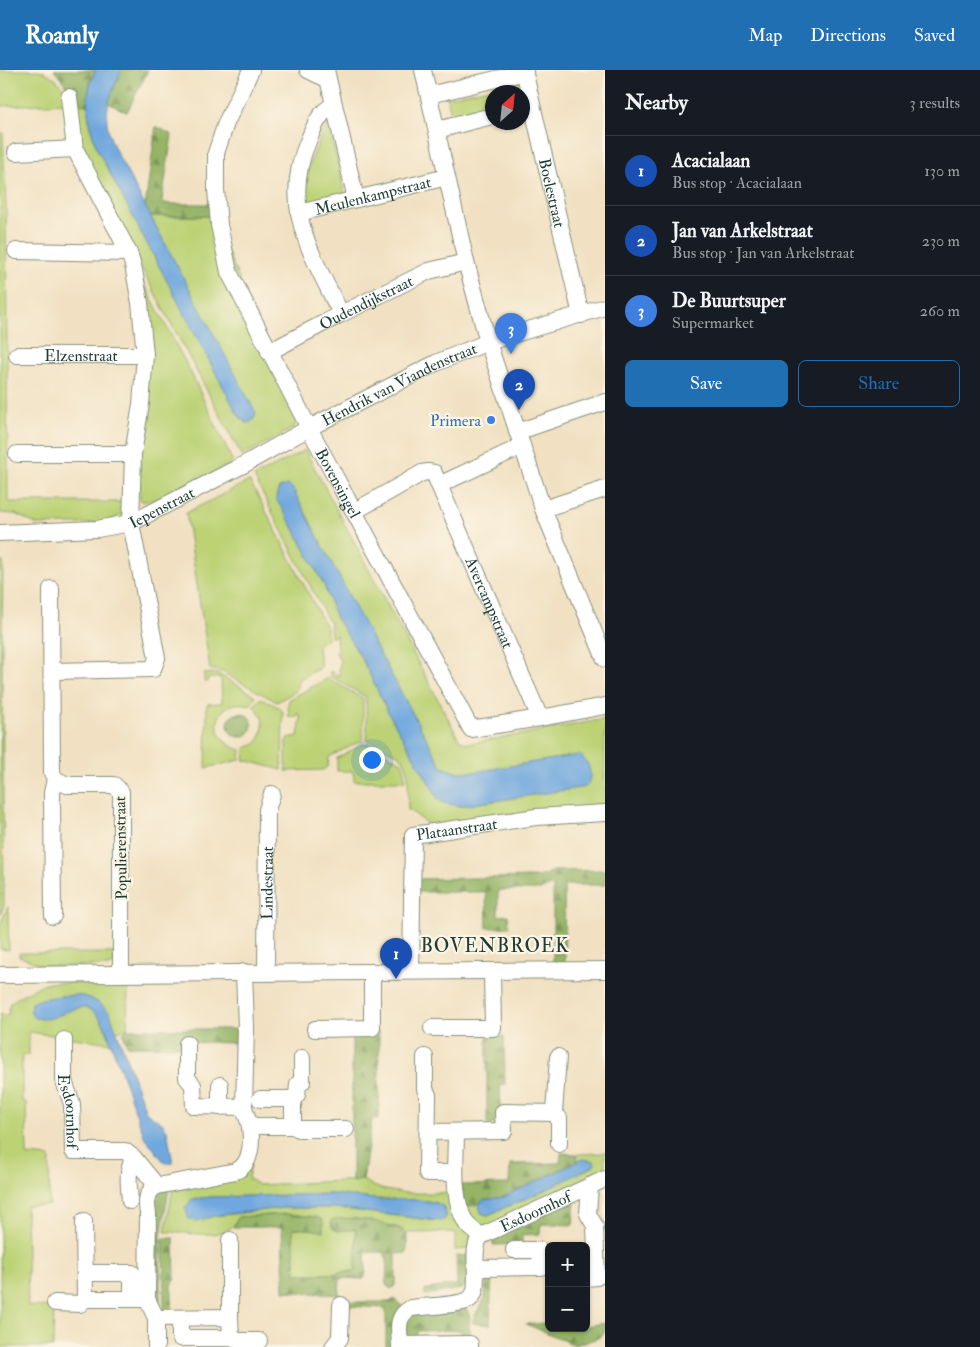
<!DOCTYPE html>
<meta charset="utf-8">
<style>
body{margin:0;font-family:"IM FELL Double Pica",serif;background:#242831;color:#f1f3f6}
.controls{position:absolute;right:15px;bottom:15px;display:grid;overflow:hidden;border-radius:8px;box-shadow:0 1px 4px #0004}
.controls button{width:45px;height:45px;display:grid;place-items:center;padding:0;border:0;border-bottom:1px solid #363941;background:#171b24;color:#f1f3f6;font:25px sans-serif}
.compass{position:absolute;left:485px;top:15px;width:45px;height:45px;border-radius:50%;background:#171b24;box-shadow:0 1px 4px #0004;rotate:27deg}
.you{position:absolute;left:371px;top:689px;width:18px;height:18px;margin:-12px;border:4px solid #fff;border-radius:50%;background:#1a73e8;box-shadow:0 0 0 8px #1a73e833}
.badge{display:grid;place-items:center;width:32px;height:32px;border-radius:50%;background:#1f6fb2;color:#fff;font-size:16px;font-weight:700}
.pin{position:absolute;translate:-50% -41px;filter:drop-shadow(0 1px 2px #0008)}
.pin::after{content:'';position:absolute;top:26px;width:18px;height:15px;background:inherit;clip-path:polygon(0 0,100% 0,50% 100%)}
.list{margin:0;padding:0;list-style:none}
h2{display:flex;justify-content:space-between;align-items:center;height:65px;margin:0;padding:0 20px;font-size:21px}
h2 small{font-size:16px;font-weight:400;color:#9ea1a6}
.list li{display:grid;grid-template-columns:32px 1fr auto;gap:15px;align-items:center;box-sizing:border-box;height:70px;padding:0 20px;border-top:1px solid #363941}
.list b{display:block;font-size:19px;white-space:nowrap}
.list p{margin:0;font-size:16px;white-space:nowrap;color:#9ea1a6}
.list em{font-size:16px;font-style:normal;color:#9ea1a6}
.actions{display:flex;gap:10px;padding:15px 20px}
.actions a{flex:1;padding:11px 0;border:1px solid #1f6fb2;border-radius:8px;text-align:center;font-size:18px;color:#1f6fb2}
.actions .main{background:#1f6fb2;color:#fff}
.map{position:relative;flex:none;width:605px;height:1277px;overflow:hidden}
header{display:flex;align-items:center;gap:30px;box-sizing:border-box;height:70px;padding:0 25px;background:#1f6fb2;color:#fff}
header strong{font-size:24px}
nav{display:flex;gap:28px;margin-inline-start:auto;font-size:18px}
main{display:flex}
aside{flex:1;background:#171b24}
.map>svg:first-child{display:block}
.green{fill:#bcd275;stroke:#6e8854;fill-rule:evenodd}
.forest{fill:url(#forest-firs);stroke:#5a784d}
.water{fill:#70a7de;stroke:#487289}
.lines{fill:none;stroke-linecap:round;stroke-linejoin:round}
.minor-casing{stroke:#888f7b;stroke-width:18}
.minor{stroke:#fff;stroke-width:16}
.shop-dot{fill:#3f7fe0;stroke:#fcf5e5;stroke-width:2}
.labels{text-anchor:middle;stroke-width:4.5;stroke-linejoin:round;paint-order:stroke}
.street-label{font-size:16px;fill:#1f3d34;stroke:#fcf5e5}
.shop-label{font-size:16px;fill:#366cbe;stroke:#fcf5e5;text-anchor:end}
.quarter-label{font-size:19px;letter-spacing:1px;fill:#1f3d34;stroke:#fcf5e5}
</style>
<header>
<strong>Roamly</strong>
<nav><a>Map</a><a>Directions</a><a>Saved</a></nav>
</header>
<main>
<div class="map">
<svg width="605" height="1277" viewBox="0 0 605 1277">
<defs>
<pattern id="forest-firs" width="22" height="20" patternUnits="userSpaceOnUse" patternTransform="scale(1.25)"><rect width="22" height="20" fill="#95b466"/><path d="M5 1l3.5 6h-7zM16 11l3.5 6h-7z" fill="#799455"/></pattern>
</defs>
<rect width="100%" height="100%" fill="#fcf5e5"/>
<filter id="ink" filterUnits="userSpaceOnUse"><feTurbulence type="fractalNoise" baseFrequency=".02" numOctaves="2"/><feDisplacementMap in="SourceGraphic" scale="10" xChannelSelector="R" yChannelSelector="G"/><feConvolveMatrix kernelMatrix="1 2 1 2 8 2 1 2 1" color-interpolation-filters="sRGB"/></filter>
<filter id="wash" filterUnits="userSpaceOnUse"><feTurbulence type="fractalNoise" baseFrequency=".0096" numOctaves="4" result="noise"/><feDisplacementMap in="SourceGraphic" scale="20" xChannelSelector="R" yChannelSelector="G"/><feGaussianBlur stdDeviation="1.12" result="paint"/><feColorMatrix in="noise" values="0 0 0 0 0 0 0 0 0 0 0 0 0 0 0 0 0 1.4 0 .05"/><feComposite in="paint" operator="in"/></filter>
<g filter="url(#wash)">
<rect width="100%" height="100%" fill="#f1e1c2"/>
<g class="green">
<path d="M 0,0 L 40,0 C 56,7 65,15 68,33 L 0,36 Z"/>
<path d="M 522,11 L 527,33 L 523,34 L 522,22 L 492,22 L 492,41 L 452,49 L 447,27 Z"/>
<path d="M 73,33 L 87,35 L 90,58 L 97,79 L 237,343 L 243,351 L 247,353 C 252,352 255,349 255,343 L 150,146 L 212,146 L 299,347 L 294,358 L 242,386 L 142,199 L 86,88 Z"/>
<path d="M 328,53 L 345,124 L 308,133 L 306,130 L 308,98 L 326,54 Z"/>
<path d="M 0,63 L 3,63 L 6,139 L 8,432 L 123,432 L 122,445 L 104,453 L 38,455 L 15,444 L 0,443 Z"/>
<path d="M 139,204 L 193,307 L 233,392 C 216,401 154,436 140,431 Z"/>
<path d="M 305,380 L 459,669 L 465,673 L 473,673 L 605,649 L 605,736 L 434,759 L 411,741 L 408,740 C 407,726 412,693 399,685 C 388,679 377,676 367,670 L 366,627 L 330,606 L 330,601 L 339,606 L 340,588 L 337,586 L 336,565 L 331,568 L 330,554 L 254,407 ZM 291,417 L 373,571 L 442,697 L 455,702 L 473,702 L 579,685 C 586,695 595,705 586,716 L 461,736 L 439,730 L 389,644 L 361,587 L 336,548 L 324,515 L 276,426 L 279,418 Z"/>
<path d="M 249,411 L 258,426 L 327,559 L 327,570 L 319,572 L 318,579 L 321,597 L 300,609 L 296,621 L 277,632 L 220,601 L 210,599 L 186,443 Z"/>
<path d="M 3,492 L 2,582 L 4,836 L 0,845 L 0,493 Z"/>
<path d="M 212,603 L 218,604 L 256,626 L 250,635 C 214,625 204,670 241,680 L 240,690 L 206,698 L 207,634 L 222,633 L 221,608 L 208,608 L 208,612 L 204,612 L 204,604 Z"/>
<path d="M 328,608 L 363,629 L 363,670 L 329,687 L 328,696 L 323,700 L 286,701 L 286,671 L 288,668 L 298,666 L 301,647 L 297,643 L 297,647 L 289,647 L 288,633 L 290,629 Z"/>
<path d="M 261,628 L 280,638 L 283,642 L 282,700 L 244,690 L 245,678 L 256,674 C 265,661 267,647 253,636 Z"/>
<path d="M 363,674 L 369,674 L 402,692 L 404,699 L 405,711 L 354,711 L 353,701 L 337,701 L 337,688 Z"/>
<path d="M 8,837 L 9,880 L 0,879 L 0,854 Z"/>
<path d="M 19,883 L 114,883 L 114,894 L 108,896 L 44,896 L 19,886 Z"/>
<path d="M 128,912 L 127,959 L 116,961 C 103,927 92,925 57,926 L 36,948 C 80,946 90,914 111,973 L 29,962 L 29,985 L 22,985 L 22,1031 L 26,1032 L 27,1085 L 50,1087 L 49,1135 L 26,1136 L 28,1236 L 54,1237 L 53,1277 L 0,1277 L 0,944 L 8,945 L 10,933 L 22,925 L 45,913 Z"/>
<path d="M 605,1081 L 605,1104 L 482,1160 L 464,1137 L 479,1134 L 481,1143 L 488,1145 L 495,1142 L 593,1097 L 594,1091 L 584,1089 L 577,1093 L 577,1084 L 603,1083 Z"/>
<path d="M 251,1095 L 248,1108 L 258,1115 L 363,1110 C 388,1128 425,1122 454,1123 L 471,1164 L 470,1179 L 455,1180 L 455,1162 L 407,1163 L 398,1157 L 332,1158 L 338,1161 L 356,1159 L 356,1201 L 345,1201 L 333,1204 L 295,1204 L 292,1158 L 305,1146 L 286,1144 L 238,1147 C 236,1150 235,1155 232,1157 C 218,1170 183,1161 165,1162 L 173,1118 ZM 332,1124 L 374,1129 L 418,1130 L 435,1132 L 445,1149 L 435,1151 L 335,1138 L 284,1138 L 208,1147 L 209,1127 Z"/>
</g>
<g class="forest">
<path d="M 54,0 L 96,0 L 90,11 L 87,35 L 73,33 L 72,23 Z"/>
<path d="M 121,0 L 148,0 L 127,42 L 108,33 Z"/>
<path d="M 156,56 L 172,65 L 162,130 L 165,133 L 169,134 L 210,134 L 212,146 L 150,146 L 145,137 Z"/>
<circle cx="240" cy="655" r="12"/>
<path d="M 605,800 L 605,815 L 564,815 L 565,894 L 553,895 L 553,814 L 540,820 L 498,820 L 498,846 L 508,845 L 509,857 L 487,858 L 486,822 L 414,822 L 414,809 L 539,807 L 554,801 Z"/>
<path d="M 127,959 L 236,959 L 236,973 L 184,972 L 183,976 L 131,976 L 127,975 L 123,963 Z"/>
<path d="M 352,962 L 379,962 L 379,1048 L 372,1049 L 363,1110 L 352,1112 Z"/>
<path d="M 487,966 L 504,966 L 505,1014 L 500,1015 L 501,1054 L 487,1055 Z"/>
<path d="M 561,1083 L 577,1084 L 577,1093 L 504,1127 L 484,1130 L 479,1134 L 464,1137 L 460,1115 L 509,1114 L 510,1094 L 560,1093 Z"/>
<path d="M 169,1118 L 160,1172 L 160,1241 L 152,1231 L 153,1127 Z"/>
<path d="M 575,1130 L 573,1155 L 541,1154 L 540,1164 L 522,1165 L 522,1174 L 493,1175 L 491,1166 Z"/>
<path d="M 286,1144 L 317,1147 L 323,1150 L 323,1161 L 293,1158 L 296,1204 L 333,1204 L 356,1201 L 356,1159 L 338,1161 L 332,1158 L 331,1150 C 351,1145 389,1152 407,1163 L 407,1183 L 396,1184 L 396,1211 L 394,1217 L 391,1219 L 386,1215 L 387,1190 L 384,1182 L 365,1182 L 366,1203 L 364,1209 L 340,1208 L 339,1225 L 284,1221 L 282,1157 L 233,1157 L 238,1147 Z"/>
<path d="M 163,1168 L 174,1168 L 175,1210 L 172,1210 L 172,1240 L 164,1241 Z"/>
<path d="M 470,1185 L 468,1214 L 461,1219 L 425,1225 L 425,1219 L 457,1215 L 456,1186 Z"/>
<path d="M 492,1203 L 490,1255 L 473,1253 L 474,1247 L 485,1228 L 486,1204 Z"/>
<path d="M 394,1229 L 403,1237 L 394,1277 L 386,1277 L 386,1238 L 345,1236 L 345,1232 L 389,1232 Z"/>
<path d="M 465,1236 L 470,1247 L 469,1268 L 462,1269 L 461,1260 L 417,1261 L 417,1268 L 406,1268 L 405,1247 Z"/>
<path d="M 549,1253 L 549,1258 L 586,1258 L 586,1256 L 605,1253 L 605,1262 L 598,1268 L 575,1275 L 526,1254 Z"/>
</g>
<g class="water">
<path d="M 96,0 L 121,0 C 119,8 115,14 112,22 C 99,57 113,74 128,104 L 256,343 C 255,349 252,352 247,353 L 243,351 L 237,343 L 97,79 C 88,51 82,28 96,0 Z"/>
<path d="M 287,415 L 293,419 L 373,571 L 442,697 L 455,702 L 473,702 L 579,685 C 590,691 594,706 586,717 L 461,736 L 443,733 L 439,730 L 389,644 L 361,587 L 336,548 L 324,515 L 295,460 L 276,429 L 279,418 Z"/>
<path d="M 78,925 C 92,927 101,933 110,943 L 146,1042 L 162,1053 L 167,1060 L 173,1093 L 167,1093 L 163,1091 L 144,1066 L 106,959 C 81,911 65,959 33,947 C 30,942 30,938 31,933 C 46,926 62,926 78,925 Z"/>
<path d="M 583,1089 L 594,1091 L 595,1095 L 546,1120 L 488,1145 L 481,1143 L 479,1134 L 484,1130 L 504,1127 Z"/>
<path d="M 332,1124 C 346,1125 360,1128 375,1129 C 393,1131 430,1126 444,1137 L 446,1145 L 445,1149 L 441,1151 L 335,1138 L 284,1138 L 218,1145 L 196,1151 L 189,1149 L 185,1138 L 192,1129 L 209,1127 Z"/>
</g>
</g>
<g filter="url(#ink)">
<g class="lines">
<g class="minor-casing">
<g id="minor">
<path id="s1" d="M 251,0 L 226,53 L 216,83 L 216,120 L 219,155 L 229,202 L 309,358 L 471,659 L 540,648 L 605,636"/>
<path d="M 308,0 L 327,9"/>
<path d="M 326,0 L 356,129"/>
<path d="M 423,0 L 466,192 L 488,272 L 543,439 L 605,589"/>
<path id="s2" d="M 524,0 L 581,245"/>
<path d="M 429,25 L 525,2"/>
<path d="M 333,35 C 319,43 315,55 309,69 C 279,136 312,184 341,244"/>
<path d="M 437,60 L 492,46"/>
<path d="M 16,82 L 75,79"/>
<path id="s3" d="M 299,143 L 447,107"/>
<path d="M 16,181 L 129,183"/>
<path id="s4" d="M 269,282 L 341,244 L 429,201 L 466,192"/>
<path id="s5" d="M 17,285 L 145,285"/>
<path d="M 517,362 L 605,332"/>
<path d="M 17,384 L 133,384"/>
<path id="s6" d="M 439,415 L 540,648"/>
<path d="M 543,439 L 605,419"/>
<path d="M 355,441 L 422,403 L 428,402 L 434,403 L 439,415 L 522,376"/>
<path id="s7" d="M 0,463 L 97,459 L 131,453 L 243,395 L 309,358 L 436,293 L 488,272 L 605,237"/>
<path d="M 51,519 L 52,702 L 55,709 L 67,715 L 114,715 L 121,722 L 121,903"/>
<path d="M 52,601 L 153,599 L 157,588 L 131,453 L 133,384 L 141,334 L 145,285 L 140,233 L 133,195 L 129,183 L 75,79 L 69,27"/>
<path d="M 53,846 L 52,723 L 55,709"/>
<path id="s8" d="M 411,901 L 413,765 L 536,747 L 605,743"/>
<path id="s9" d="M 266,903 L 267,740 L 272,724"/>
<path d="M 0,905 L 605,900"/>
<path d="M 432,958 L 493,958 L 492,901"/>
<path d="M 315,959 L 372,958 L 372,902"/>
<path id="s10" d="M 64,970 L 64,1011 L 72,1034 L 73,1081 L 125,1081 L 134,1088 L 157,1116"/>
<path d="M 187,974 L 187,1008 L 193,1015 L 194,1036 L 244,1037"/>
<path d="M 425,987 L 425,1019 L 428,1025 L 427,1103 L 455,1103"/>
<path d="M 558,987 L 554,1043 L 559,1048 L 559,1074"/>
<path d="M 260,1029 L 293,1029"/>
<path d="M 220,1037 L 220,1015"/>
<path d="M 250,1056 L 293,1056 L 299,1059 L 346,1059"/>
<path d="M 293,1056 L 293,1029 L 297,1025 L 298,1014 L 302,1012 L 302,988"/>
<path d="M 428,1062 L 504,1061 L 503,1042 L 554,1043"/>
<path d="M 456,1062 C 456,1089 451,1128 466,1153 C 470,1158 476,1162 481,1166"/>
<path d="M 130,1131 C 129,1117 126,1100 134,1088"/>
<path d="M 84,1151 L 85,1229"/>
<path d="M 476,1198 L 541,1197 L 540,1180 L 514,1180"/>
<path d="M 85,1203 L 132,1203 L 132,1229"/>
<path d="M 586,1208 L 597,1207 L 595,1156 L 588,1144 L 590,1116"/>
<path d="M 55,1233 L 80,1234 L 85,1229 L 147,1229"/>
<path d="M 230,1247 L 230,1170"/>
<path d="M 156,1248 L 230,1247 L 231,1268"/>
<path d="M 180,1248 L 180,1268 L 231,1268 L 239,1271 L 259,1271"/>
<path d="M 400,1275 L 470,1274 L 470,1277"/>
<path d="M 156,1277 L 156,1248 L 147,1229 L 148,1143 C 146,1133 146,1121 157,1116 L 236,1101 C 252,1094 252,1071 250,1057 C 249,1049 245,1044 244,1037 L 246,958 L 244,902"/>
<path d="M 333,1277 L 340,1268 L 341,1235"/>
<path id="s11" d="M 400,1277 C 400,1260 394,1248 411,1238 C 427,1236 452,1236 466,1231 C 486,1225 467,1181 481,1166 L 605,1109"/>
</g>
</g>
<use href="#minor" class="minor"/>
</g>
</g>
<circle class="shop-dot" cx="491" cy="350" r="5"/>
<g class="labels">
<g class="street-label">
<text dy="6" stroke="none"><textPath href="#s2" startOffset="126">Boelestraat</textPath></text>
<text dy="6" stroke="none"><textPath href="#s3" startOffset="76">Meulenkampstraat</textPath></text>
<text dy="6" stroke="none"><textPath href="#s4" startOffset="109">Oudendijkstraat</textPath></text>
<text dy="6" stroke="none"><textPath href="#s5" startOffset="64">Elzenstraat</textPath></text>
<text dy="6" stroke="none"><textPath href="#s7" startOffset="434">Hendrik van Viandenstraat</textPath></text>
<text dy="6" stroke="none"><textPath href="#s1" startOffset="448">Bovensingel</textPath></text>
<text dy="6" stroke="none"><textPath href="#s7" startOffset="166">Iepenstraat</textPath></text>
<text dy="6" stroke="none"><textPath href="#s6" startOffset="128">Avercampstraat</textPath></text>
<text dy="6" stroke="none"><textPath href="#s8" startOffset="180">Plataanstraat</textPath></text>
<text transform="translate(120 778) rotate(-91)" y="6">Populierenstraat</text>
<text dy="6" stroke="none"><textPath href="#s9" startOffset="90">Lindestraat</textPath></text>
<text dy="6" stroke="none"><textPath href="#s10" startOffset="72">Esdoornhof</textPath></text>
<text dy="6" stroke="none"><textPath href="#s11" startOffset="229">Esdoornhof</textPath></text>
</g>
<g class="shop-label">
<text x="481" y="356">Primera</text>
</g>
<g class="quarter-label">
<text x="495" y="882">BOVENBROEK</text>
</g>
</g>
</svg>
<div class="controls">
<button>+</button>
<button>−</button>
</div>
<svg class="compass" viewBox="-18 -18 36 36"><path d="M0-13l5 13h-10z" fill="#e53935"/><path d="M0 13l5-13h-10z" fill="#9ea1a6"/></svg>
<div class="you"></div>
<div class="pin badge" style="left:396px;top:909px;background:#1a4fb4">1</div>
<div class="pin badge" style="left:519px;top:340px;background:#1a4fb4">2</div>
<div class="pin badge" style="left:511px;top:284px;background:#3f7fe0">3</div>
</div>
<aside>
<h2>Nearby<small>3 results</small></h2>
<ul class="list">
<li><span class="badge" style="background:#1a4fb4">1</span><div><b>Acacialaan</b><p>Bus stop · Acacialaan</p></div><em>130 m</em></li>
<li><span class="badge" style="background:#1a4fb4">2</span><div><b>Jan van Arkelstraat</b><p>Bus stop · Jan van Arkelstraat</p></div><em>230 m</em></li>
<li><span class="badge" style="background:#3f7fe0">3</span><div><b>De Buurtsuper</b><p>Supermarket</p></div><em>260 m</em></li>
</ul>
<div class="actions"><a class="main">Save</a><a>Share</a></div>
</aside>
</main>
